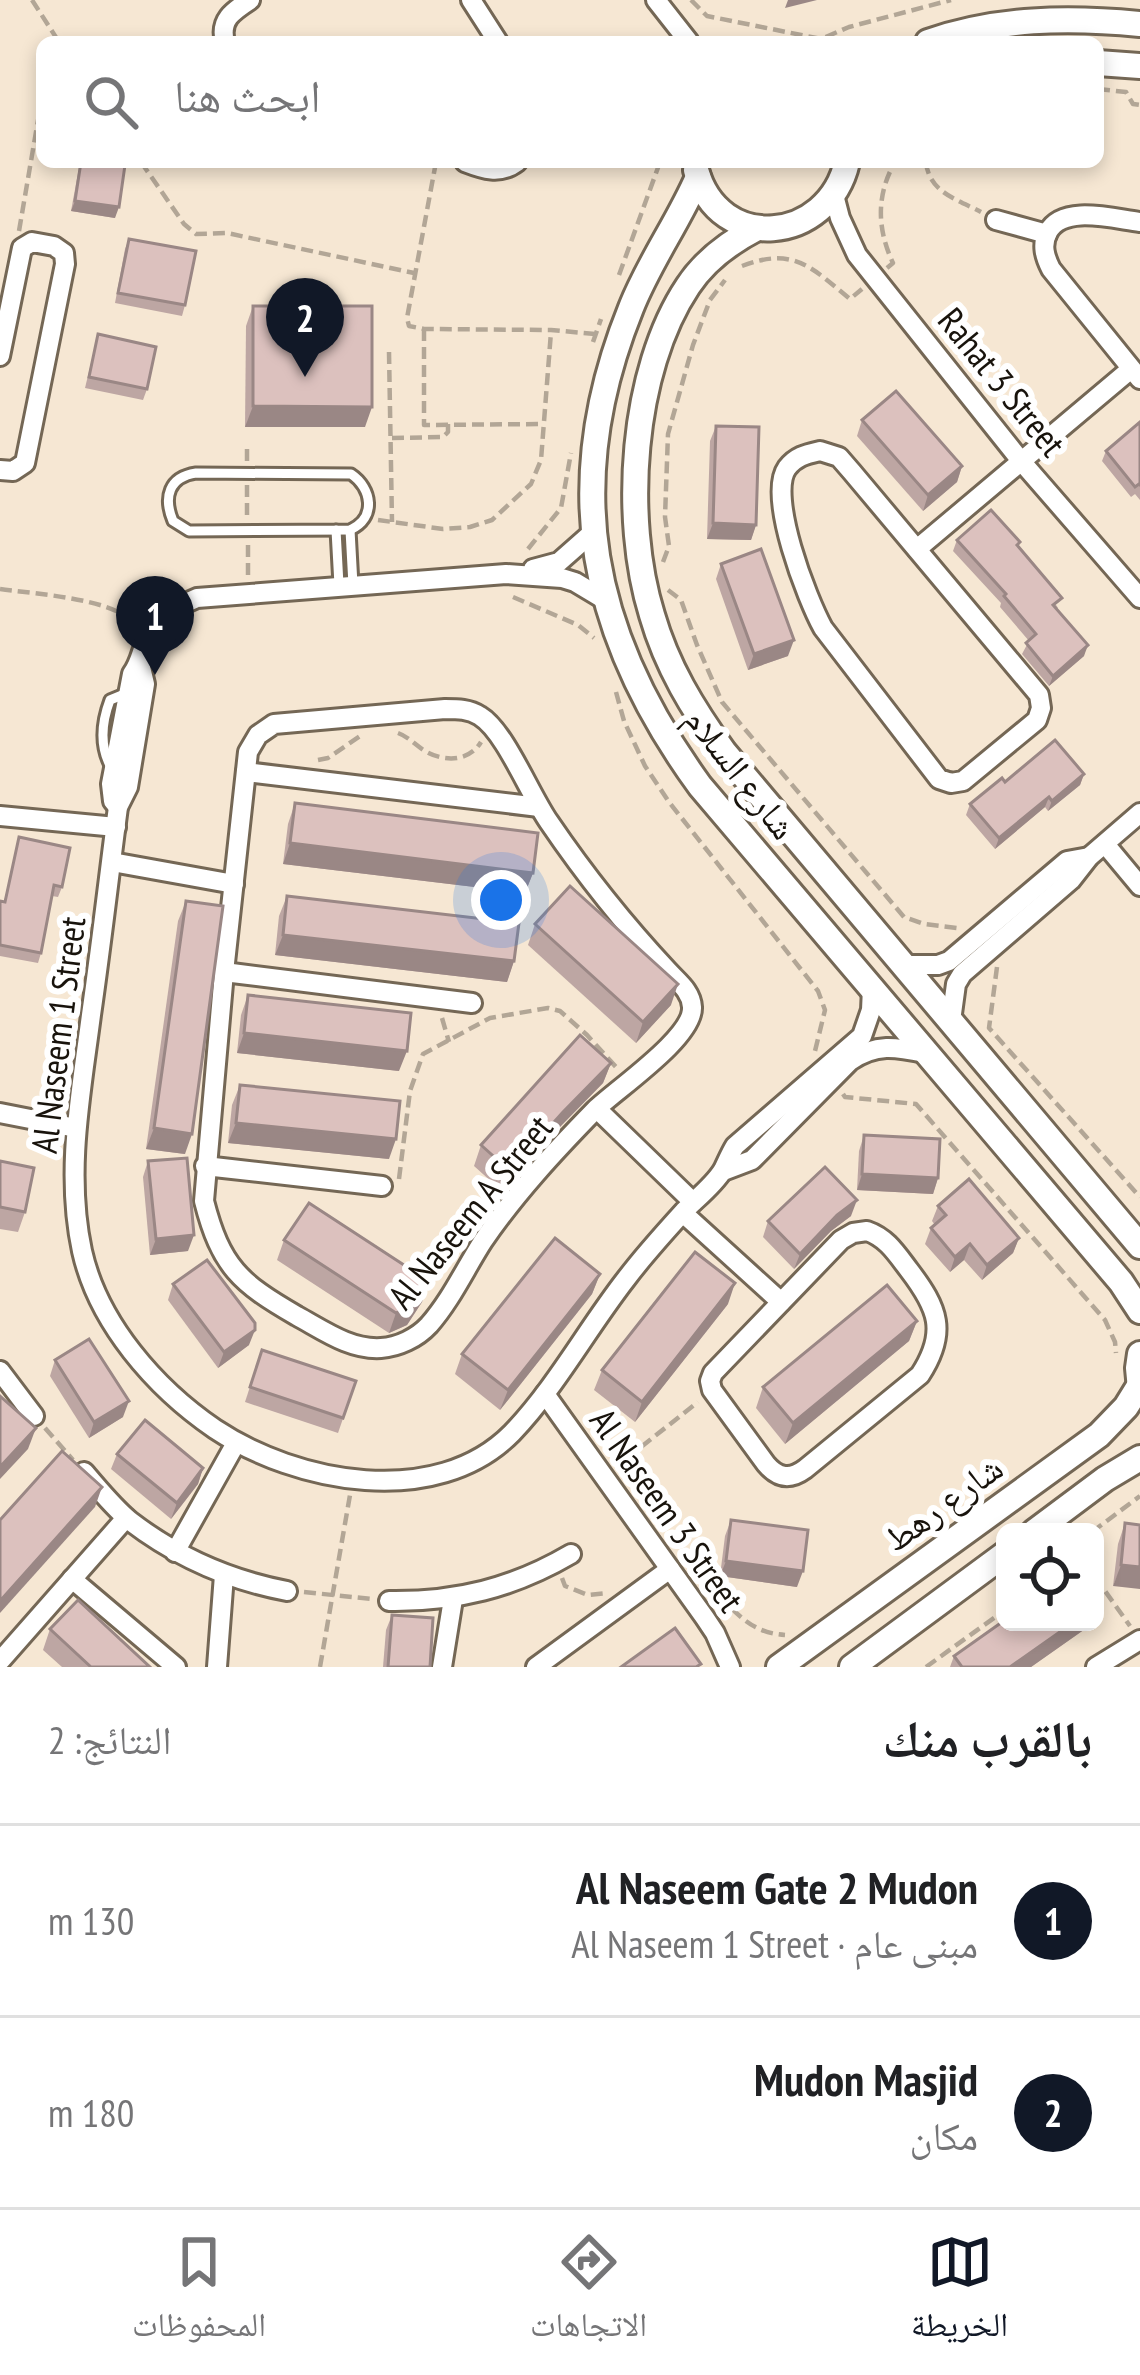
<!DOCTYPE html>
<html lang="ar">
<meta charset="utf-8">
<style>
body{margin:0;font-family:"PT Sans Narrow","Noto Naskh Arabic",sans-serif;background:#f2f2f2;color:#202124;direction:rtl}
.controls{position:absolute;right:36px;bottom:36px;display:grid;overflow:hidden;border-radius:18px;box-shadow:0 6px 18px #0003}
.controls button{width:108px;height:108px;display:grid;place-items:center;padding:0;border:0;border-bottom:3px solid #e0e0e0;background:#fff;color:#202124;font:60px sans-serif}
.you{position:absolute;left:501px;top:900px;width:42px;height:42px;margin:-30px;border:9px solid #fff;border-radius:50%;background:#1a73e8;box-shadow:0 0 0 18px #1a73e833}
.badge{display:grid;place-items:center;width:78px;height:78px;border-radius:50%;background:#111827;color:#fff;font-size:39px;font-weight:700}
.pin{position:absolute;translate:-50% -99px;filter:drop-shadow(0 3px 6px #0008)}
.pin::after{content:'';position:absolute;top:63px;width:42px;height:36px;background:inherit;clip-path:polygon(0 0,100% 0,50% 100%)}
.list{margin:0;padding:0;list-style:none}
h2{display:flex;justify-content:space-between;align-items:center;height:156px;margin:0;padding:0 48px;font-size:51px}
h2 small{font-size:39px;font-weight:400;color:#757577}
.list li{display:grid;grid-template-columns:78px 1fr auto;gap:36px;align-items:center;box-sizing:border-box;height:192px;padding:0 48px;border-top:3px solid #e0e0e0}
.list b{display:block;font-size:45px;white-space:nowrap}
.list p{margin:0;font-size:39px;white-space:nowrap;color:#757577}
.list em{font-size:39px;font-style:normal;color:#757577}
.icon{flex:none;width:66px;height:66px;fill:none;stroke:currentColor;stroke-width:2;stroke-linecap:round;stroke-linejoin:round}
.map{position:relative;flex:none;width:1140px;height:1667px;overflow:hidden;direction:ltr}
.search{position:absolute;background:#fff;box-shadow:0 6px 18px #0003;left:36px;right:36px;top:36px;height:132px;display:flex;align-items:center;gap:30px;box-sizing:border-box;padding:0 42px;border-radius:18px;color:#757577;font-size:45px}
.sheet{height:540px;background:#fff}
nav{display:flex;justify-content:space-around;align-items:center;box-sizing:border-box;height:168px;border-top:3px solid #e0e0e0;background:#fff;font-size:33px;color:#757577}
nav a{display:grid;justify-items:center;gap:6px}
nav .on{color:#111827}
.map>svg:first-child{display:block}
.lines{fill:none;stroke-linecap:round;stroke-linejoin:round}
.service-casing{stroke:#746755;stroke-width:15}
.minor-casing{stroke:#746755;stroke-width:24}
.tertiary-casing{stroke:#746755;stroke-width:30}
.path{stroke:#b2a696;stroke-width:4.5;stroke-dasharray:12 6;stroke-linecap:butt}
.service{stroke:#fff;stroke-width:9}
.minor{stroke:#fff;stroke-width:18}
.tertiary{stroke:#fff;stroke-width:24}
.wall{fill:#bda6a3}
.shaded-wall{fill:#9a8785}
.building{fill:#dcc1be;stroke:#9a8785;stroke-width:3}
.labels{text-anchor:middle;stroke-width:12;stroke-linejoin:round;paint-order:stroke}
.street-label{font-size:36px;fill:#18130c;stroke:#fff}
</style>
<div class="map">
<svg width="1140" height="1667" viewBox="0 0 1140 1667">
<rect width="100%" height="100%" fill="#f6e7d3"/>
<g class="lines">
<g class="service-casing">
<g id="service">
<path d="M 196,473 L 351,474 C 372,488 377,518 350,530 L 189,531 L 173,521 C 163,497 169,477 196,473 Z"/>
<path d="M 336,530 L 339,585"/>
<path d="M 350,530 L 353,585"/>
<path d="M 112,769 C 99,747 101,724 110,700 L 127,693"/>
</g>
</g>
<g class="minor-casing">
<g id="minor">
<path d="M 471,0 L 498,42"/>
<path d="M 656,0 L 689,42"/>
<path d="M 225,42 C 219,20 233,11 250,0"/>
<path d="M 465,162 C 483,169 500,175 517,162"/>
<path d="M 834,195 L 840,218 L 857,255 L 1021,461 L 1140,598"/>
<path d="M 996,220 L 1047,234"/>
<path d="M 1140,222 C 1114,219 1063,204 1048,232 C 1041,245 1045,257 1051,269 L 1140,379"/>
<path d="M 0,356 L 22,248 L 32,242 L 54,246 L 64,253 L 65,264 L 25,463 L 13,471 L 0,470"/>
<path d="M 820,451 L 839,457 L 852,472 L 1039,695 L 1041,708 L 1037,720 L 963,781 L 951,783 L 939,779 L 823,628 C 807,599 767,496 787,468 C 796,456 807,454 820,451 Z"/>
<path d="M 917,549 L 1131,369"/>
<path d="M 533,569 L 559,562 L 593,532"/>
<path d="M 140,663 L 145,684 L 128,787 L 118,807 C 109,876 101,946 91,1015 C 81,1093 65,1172 82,1251 C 98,1323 155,1388 215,1429 C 296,1483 436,1510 512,1433 C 556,1387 587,1329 626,1279 C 644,1255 665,1232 685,1210 C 697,1198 714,1185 723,1170 C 727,1162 730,1154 735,1146 L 862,1036 L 871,1010 L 872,988"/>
<path d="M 445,709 C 458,709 469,709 480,716 C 505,731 530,795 549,822 C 585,875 624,924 668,971 C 678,982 691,991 692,1007 C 694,1037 618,1088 595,1110 C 555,1151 515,1194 483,1241 C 465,1269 451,1300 429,1325 C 417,1338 398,1347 381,1348 C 350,1350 323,1330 297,1316 C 240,1283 221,1267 204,1201 L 224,972 L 248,752 L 258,735 L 274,724 Z"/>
<path d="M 246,772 L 539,807"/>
<path d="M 118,807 L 113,801 L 111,784 L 132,674 C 139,664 140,657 144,646 C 154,620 173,608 197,598 L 506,574 L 562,578 L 575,582 L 605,600"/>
<path d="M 0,816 L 116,827"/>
<path d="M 1105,844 L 1140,886"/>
<path d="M 112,862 L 234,884"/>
<path d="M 903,965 L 938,965 L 949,961 L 1067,861 L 1089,857"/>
<path d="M 224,972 L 472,1003"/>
<path d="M 951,1021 L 956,984 L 962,974 L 1071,880 L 1089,857 L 1140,813"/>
<path d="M 597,1109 L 693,1202"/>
<path d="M 0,1113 L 76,1128"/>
<path d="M 205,1166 L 382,1186"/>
<path d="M 723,1171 L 752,1160 L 850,1061 C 876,1043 896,1047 925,1053"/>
<path d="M 683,1213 L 781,1302"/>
<path d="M 867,1231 C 887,1238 896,1253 909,1270 C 938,1308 948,1332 920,1375 L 805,1469 C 790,1480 778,1478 766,1464 L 712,1390 L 710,1381 L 713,1373 L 841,1240 L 853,1233 Z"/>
<path d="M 0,1371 L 34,1416"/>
<path d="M 545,1394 L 705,1618 L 715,1633 L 730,1667"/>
<path d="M 84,1472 C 98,1488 113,1507 130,1521 C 177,1557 229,1580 287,1591"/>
<path d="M 175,1552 L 236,1443"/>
<path d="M 72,1579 L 176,1667"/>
<path d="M 389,1601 C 456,1602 513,1588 571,1554"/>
<path d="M 1,1660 L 126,1518"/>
<path d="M 217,1667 L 224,1575"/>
<path d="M 442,1667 L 453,1599"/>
<path d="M 536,1667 L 670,1569"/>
<path d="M 1096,1667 L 1140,1640"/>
</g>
</g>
<g class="tertiary-casing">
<g id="tertiary">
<path d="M 928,42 C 997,18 1068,17 1140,24"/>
<path d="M 1098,63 L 1140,66"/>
<path d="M 696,170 C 719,254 828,244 847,162"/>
<path d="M 698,177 C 678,223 649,262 631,308 C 559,486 590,635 700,786 L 1121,1282 L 1140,1311"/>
<path d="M 757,228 C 730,242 705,260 688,286 C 631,371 622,519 652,615 C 667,667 693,709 724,752 L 1140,1246"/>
<path d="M 1140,1354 L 1138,1368 L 1140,1389"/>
<path d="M 1034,1532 L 1105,1479 L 1140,1458"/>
<path d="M 779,1667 L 1099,1435 L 1126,1407 L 1139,1386"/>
<path d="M 852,1667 L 1005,1554"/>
</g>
</g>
<g class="path">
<path d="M 32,0 L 59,42"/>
<path d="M 691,0 L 707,16 L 821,39 L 849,27 L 951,0"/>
<path d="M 1098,89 L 1126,92 L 1133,104 L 1140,105"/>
<path d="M 141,162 L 184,224 L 196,234 L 227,233 L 414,273"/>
<path d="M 436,162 L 407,318 L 409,326 L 424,329 L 551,330 L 595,334"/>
<path d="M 926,162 C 929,192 956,199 981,212"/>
<path d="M 19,231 L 42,97"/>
<path d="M 742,266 C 794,246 812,268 850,299 L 862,289"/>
<path d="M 887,268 L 893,263 C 877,229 876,195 895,162"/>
<path d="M 619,275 L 660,162"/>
<path d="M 424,329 L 424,425 L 542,424"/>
<path d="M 593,342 L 601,319"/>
<path d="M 389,352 L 392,522"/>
<path d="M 392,438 L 443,437 L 448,432 L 448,424"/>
<path d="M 247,461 L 247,447"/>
<path d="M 247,485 L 247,515"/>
<path d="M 378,520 L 443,529 L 470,527 L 492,520 L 531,484 L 541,460 L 551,332"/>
<path d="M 248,545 L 248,575"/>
<path d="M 528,549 L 561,508 L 571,453"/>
<path d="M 663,562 L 669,546 L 665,517 L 668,434 L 693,345 L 710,300 L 725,280"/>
<path d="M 0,589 C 34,594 113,598 133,623"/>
<path d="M 668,590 L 681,600 L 697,645 L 722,702 L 859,864 L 904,917 L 924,924 L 957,928"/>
<path d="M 513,597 L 578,625 L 594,638"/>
<path d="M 616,692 L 624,721 L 645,766 L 669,802 L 818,991 L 825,1010 L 815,1051"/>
<path d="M 398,733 C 409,737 415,745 425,751 C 444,762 469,762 481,742"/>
<path d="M 318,760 L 328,758 L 360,736"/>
<path d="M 997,967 L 989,1028 L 1140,1197"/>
<path d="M 442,1018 L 449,1042"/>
<path d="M 843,1094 L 845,1097 L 916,1104 L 1105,1320 L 1115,1342 L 1116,1353"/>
<path d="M 399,1179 L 410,1091 L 423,1054 L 490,1018 L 548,1008 L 560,1011 L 587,1035 L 616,1067"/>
<path d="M 45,1428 L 73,1460"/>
<path d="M 614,1454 L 622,1462 L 698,1402"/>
<path d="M 1092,1532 L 1140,1496"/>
<path d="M 1095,1577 L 1130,1626"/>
<path d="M 562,1578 L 565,1586 L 588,1595 L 608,1593"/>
<path d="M 304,1592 L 371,1599"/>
<path d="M 719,1607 L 725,1602 C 744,1621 757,1633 785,1635"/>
<path d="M 320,1667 L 350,1495"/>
<path d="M 926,1667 L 1005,1610"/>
</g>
<use href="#service" class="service"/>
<use href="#minor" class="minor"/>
<use href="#tertiary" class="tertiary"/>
</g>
<g class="wall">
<path d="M 80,162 L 115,218 L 71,211 Z"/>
<path d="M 129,239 L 185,305 L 182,316 L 115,303 L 125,249 Z"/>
<path d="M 253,306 L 365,427 L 245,427 L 246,326 Z"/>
<path d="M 98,334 L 147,389 L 143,400 L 85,388 Z"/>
<path d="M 862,420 L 962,466 L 957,482 L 923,511 L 857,436 Z"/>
<path d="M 1140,422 L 1140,500 L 1135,494 L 1131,497 L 1102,461 L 1106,451 Z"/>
<path d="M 716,426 L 756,525 L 751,540 L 707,539 L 710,441 Z"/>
<path d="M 957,540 L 1020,542 L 1018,547 L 1058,608 L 1056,609 L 1084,656 L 1049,686 L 1022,654 L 1029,641 L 1000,607 L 1001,603 L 953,551 Z"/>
<path d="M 721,564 L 788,656 L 748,670 L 716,579 Z"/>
<path d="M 1084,774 L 1080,785 L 1048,811 L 1045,807 L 995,849 L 966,815 L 970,804 L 1005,782 Z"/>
<path d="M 295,803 L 533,873 L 525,893 L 283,864 L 288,824 Z"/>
<path d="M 19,837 L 62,887 L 58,897 L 52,896 L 41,953 L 38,963 L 0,956 L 0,901 L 4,902 Z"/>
<path d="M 287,896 L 514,961 L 507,982 L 275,955 L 279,916 Z"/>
<path d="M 186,901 L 185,1154 L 146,1149 L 178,921 Z"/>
<path d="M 535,924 L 671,1005 L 636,1043 L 528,945 Z"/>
<path d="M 248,995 L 399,1071 L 237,1053 L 241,1015 Z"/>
<path d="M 611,1063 L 603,1083 L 555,1132 L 503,1192 L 474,1166 L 481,1145 Z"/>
<path d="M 240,1085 L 389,1159 L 228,1143 L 232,1105 Z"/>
<path d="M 864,1135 L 938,1178 L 933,1194 L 857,1190 L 859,1151 Z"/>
<path d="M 0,1161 L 25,1212 L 18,1232 L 0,1229 Z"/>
<path d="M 148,1161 L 188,1251 L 150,1255 L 143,1177 Z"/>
<path d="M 938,1206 L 1019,1238 L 1013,1253 L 982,1280 L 964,1260 L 950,1272 L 925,1244 L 931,1228 L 935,1225 L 932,1221 Z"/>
<path d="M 851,1216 L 831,1231 L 794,1269 L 763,1237 L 768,1221 Z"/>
<path d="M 284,1240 L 422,1302 L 407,1325 L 389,1333 L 277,1260 Z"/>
<path d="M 600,1274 L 592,1294 L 500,1410 L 455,1374 L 462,1354 Z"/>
<path d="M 173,1284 L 249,1345 L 218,1368 L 168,1300 Z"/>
<path d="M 728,1304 L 635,1422 L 594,1390 L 602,1370 Z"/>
<path d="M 917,1321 L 909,1341 L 785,1444 L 756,1408 L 763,1387 Z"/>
<path d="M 262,1350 L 356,1381 L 338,1433 L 245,1402 Z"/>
<path d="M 55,1360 L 123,1417 L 89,1438 L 50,1376 Z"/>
<path d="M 117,1454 L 203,1468 L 198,1484 L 171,1519 L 111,1469 Z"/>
<path d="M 731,1520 L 797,1587 L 720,1576 L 725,1536 Z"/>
<path d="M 1125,1523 L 1140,1525 L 1113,1586 L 1118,1544 Z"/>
<path d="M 1102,1602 L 1095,1622 L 1031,1667 L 950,1667 L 954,1656 Z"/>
<path d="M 392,1615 L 430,1667 L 383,1667 L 386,1630 Z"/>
<path d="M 50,1629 L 150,1667 L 62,1667 L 43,1650 Z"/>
</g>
<g class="shaded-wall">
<path d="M 788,0 L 817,0 L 785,8 Z"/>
<path d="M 75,201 L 119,207 L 115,218 L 71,211 Z"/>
<path d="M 253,406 L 372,407 L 365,427 L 245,427 Z"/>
<path d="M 962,466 L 957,482 L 923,511 L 928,495 Z"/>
<path d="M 713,523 L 756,525 L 751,540 L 707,539 Z"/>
<path d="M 794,640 L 788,656 L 748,670 L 754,654 Z"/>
<path d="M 1088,645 L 1084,656 L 1049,686 L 1053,676 Z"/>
<path d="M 1084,774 L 1080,785 L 1048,811 L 1052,801 Z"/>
<path d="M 1049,797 L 1045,807 L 995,849 L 999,838 Z"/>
<path d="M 290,843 L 533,873 L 525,893 L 283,864 Z"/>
<path d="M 283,935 L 514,961 L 507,982 L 275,955 Z"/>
<path d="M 678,984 L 671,1005 L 636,1043 L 643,1022 Z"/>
<path d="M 244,1033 L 407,1051 L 399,1071 L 237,1053 Z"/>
<path d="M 611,1063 L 603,1083 L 555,1132 L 503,1192 L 510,1171 L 563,1112 Z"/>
<path d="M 236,1123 L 396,1139 L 389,1159 L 228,1143 Z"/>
<path d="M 154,1128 L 192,1134 L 185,1154 L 146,1149 Z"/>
<path d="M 862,1174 L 938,1178 L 933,1194 L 857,1190 Z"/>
<path d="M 857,1200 L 851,1216 L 831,1231 L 794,1269 L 800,1254 L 837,1215 Z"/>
<path d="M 194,1235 L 188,1251 L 150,1255 L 156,1239 Z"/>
<path d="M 1019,1238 L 1013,1253 L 982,1280 L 987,1265 Z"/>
<path d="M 970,1244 L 964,1260 L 950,1272 L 955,1257 Z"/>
<path d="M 600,1274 L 592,1294 L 500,1410 L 508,1390 Z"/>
<path d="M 430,1282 L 422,1302 L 407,1325 L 389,1333 L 396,1313 Z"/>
<path d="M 735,1283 L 728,1304 L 635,1422 L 642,1402 Z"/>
<path d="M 917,1321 L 909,1341 L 785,1444 L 793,1423 Z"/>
<path d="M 255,1330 L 249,1345 L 218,1368 L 224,1352 Z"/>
<path d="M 129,1401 L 123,1417 L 89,1438 L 94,1422 Z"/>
<path d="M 36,1428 L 28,1449 L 0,1479 L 0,1467 Z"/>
<path d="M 203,1468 L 198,1484 L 171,1519 L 177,1503 Z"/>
<path d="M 102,1487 L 95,1507 L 0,1613 L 0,1601 Z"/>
<path d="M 726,1561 L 803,1571 L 797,1587 L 720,1576 Z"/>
<path d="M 1121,1565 L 1140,1567 L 1140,1589 L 1113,1586 Z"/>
<path d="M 1102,1602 L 1095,1622 L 1031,1667 L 1010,1667 L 1074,1622 L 1095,1622 L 1095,1607 Z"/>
</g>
<g class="building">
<path d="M 81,162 L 109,162 L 125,165 L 119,207 L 75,201 Z"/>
<path d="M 129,239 L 196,251 L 185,305 L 118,293 Z"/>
<path d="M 253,306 L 372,306 L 372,407 L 253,406 Z"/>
<path d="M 98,334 L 156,347 L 147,389 L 89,377 Z"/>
<path d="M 896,391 L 962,466 L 928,495 L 862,420 Z"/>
<path d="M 1140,422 L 1140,485 L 1139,484 L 1135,487 L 1106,451 Z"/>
<path d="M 716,426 L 759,427 L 756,525 L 713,523 Z"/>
<path d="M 991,510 L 1020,542 L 1017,545 L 1062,598 L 1053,605 L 1088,645 L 1053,676 L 1026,643 L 1036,634 L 1004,596 L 1006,594 L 957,540 Z"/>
<path d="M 761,549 L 794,640 L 754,654 L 721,564 Z"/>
<path d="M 1055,740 L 1084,774 L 1052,801 L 1049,797 L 999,838 L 970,804 L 1002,778 L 1005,782 Z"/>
<path d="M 295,803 L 538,833 L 533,873 L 290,843 Z"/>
<path d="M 19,837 L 70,848 L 62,887 L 54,885 L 41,953 L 0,945 L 0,901 L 5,902 Z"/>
<path d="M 570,886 L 678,984 L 643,1022 L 535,924 Z"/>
<path d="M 287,896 L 519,923 L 514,961 L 283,935 Z"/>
<path d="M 186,901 L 223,906 L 192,1134 L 154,1128 Z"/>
<path d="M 248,995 L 411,1013 L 407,1051 L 244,1033 Z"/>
<path d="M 580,1035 L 611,1063 L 563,1112 L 510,1171 L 481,1145 Z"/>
<path d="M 240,1085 L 400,1101 L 396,1139 L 236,1123 Z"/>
<path d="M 864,1135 L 940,1139 L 938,1178 L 862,1174 Z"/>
<path d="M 187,1158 L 194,1235 L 156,1239 L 148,1161 Z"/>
<path d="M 0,1161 L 34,1168 L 25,1212 L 0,1207 Z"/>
<path d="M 825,1167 L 857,1200 L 837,1215 L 800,1254 L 768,1221 Z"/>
<path d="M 969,1179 L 1019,1238 L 987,1265 L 970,1244 L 955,1257 L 931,1228 L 946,1215 L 938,1206 Z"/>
<path d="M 309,1203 L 430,1282 L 415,1305 L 396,1313 L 284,1240 Z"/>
<path d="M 555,1238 L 600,1274 L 508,1390 L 462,1354 Z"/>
<path d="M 695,1252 L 735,1283 L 642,1402 L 602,1370 Z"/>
<path d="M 207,1260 L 255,1323 L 255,1330 L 224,1352 L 173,1284 Z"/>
<path d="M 887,1285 L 917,1321 L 793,1423 L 763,1387 Z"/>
<path d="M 89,1339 L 129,1401 L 94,1422 L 55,1360 Z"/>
<path d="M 262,1350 L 356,1381 L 343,1418 L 250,1387 Z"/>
<path d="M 0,1396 L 36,1428 L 0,1467 Z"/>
<path d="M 145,1420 L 203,1468 L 177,1503 L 117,1454 Z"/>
<path d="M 62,1451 L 102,1487 L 0,1601 L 0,1520 Z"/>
<path d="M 731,1520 L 808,1530 L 803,1571 L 726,1561 Z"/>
<path d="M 1125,1523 L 1140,1525 L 1140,1567 L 1121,1565 Z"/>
<path d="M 1095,1592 L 1102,1602 L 1095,1607 Z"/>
<path d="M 78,1600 L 150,1667 L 91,1667 L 50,1629 Z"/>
<path d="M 392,1615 L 433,1618 L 430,1667 L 388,1667 Z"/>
<path d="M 1005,1620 L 1005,1622 L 1074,1622 L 1010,1667 L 962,1667 L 954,1656 Z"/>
<path d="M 675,1628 L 701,1664 L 696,1667 L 621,1667 Z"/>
</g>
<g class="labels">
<g class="street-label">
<text transform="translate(1002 382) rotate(51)" y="13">Rahat 3 Street</text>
<text transform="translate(741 773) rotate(52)" y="13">شارع السلام</text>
<text transform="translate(58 1035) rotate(-83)" y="13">Al Naseem 1 Street</text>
<text transform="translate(470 1212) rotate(-51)" y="13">Al Naseem A Street</text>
<text transform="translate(943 1503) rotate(-36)" y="13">شارع رهط</text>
<text transform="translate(667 1510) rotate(55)" y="13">Al Naseem 3 Street</text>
</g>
</g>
</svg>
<div class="controls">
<button><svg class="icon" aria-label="locate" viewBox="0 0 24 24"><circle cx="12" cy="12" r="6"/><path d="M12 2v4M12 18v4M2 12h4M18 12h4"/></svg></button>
</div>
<div class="you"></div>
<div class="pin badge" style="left:155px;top:675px">1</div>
<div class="pin badge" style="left:305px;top:377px">2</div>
<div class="search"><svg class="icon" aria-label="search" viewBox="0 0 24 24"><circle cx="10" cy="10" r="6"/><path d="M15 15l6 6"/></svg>ابحث هنا</div>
</div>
<section class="sheet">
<h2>بالقرب منك<small>النتائج: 2</small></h2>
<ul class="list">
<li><span class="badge">1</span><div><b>Al Naseem Gate 2 Mudon</b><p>مبنى عام · Al Naseem 1 Street</p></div><em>130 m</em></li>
<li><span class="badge">2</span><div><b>Mudon Masjid</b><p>مكان</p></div><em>180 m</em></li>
</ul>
</section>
<nav>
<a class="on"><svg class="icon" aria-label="map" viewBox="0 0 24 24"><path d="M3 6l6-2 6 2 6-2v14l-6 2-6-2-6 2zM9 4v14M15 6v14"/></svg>الخريطة</a>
<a><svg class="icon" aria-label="directions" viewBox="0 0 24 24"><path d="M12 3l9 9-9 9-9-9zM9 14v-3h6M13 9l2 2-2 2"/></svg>الاتجاهات</a>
<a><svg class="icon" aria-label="saved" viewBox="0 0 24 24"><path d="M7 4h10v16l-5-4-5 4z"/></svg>المحفوظات</a>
</nav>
